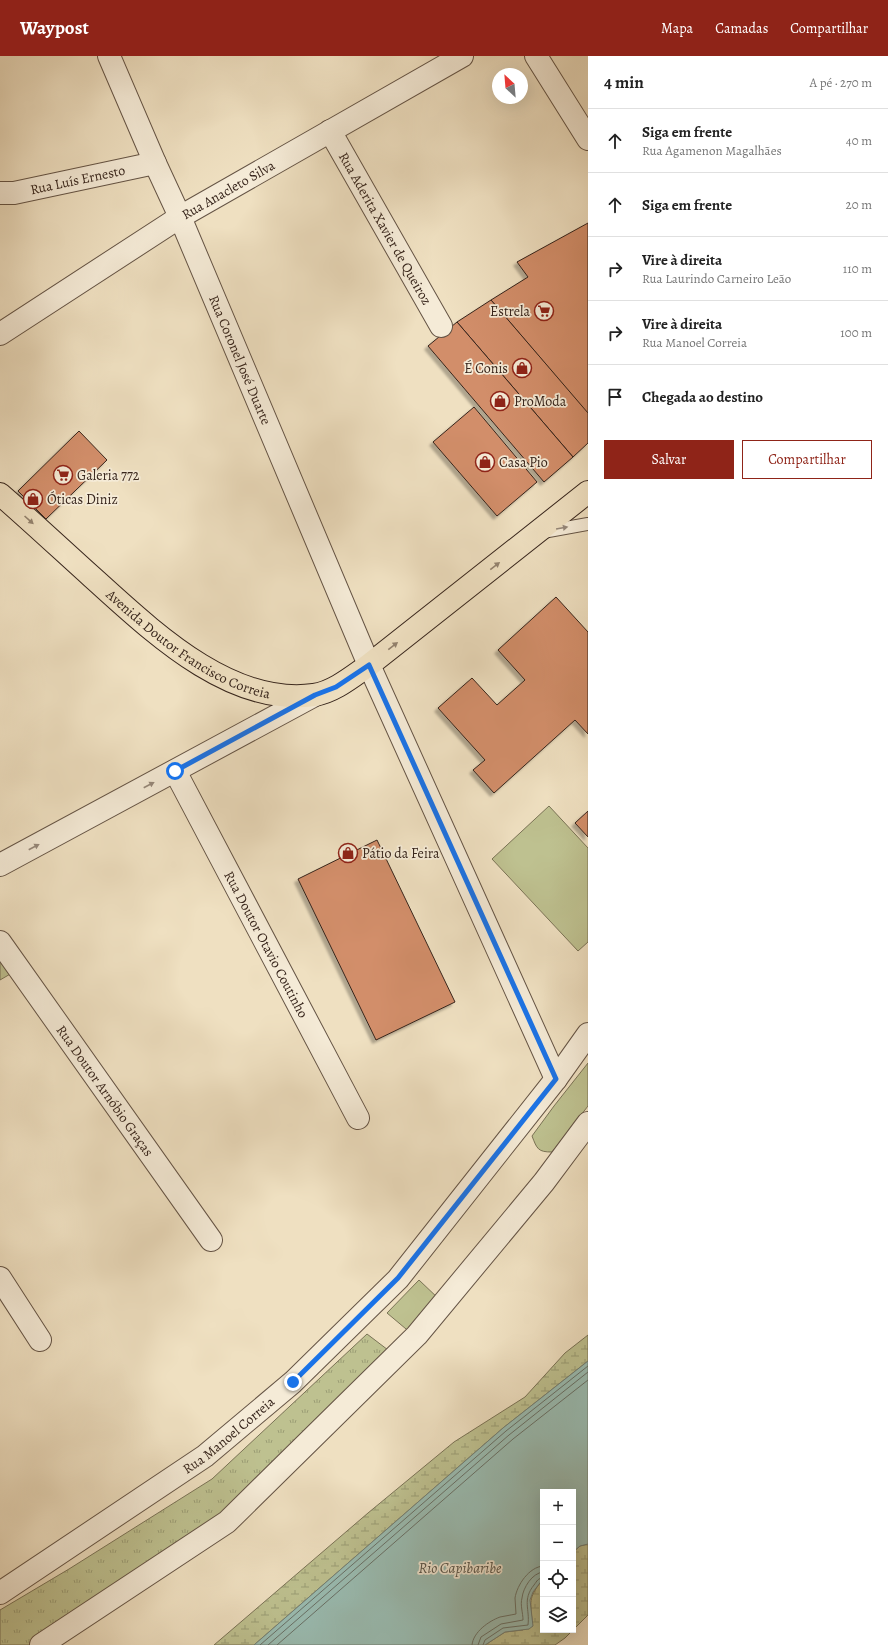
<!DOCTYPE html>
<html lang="pt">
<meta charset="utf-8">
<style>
body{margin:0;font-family:Alegreya,serif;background:#f2f2f2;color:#222}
.controls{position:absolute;right:12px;bottom:12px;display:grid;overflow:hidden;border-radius:0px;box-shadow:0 4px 16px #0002}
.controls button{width:36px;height:36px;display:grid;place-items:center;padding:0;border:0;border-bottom:1px solid #e0e0e0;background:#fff;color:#222;font:20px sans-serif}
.compass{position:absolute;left:492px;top:12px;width:36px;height:36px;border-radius:50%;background:#fff;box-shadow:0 4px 16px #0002;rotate:334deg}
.stop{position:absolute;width:12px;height:12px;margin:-9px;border:3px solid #1a73e8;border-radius:50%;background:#fff}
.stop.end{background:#1a73e8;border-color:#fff;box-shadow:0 1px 4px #0008}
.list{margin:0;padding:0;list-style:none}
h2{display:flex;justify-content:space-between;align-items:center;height:52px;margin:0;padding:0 16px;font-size:17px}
h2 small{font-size:13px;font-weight:400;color:#767676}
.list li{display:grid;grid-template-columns:26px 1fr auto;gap:12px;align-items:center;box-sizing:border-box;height:64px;padding:0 16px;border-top:1px solid #e0e0e0}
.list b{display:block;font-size:15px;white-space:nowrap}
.list p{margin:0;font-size:13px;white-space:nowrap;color:#767676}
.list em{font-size:13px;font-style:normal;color:#767676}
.actions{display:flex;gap:8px;padding:12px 16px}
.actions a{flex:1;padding:9px 0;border:1px solid #8f2418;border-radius:0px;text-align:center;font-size:14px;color:#8f2418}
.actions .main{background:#8f2418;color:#fff}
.icon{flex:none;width:22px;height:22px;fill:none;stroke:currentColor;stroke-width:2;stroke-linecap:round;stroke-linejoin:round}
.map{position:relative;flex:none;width:588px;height:1589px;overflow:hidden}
header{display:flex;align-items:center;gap:24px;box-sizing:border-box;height:56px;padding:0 20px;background:#8f2418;color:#fff}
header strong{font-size:19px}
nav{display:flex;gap:22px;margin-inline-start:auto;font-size:14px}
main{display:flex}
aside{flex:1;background:#fff}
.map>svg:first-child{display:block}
.green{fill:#bec190;stroke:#7a7356}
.wetland{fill:url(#wetland-marsh);stroke:#7a7356}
.park{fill:url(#park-tufts);stroke:#7a7356}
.water{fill:#9abdb3;stroke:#728077}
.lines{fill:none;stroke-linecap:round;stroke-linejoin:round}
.shore{stroke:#687168;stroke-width:1}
.building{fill:#d28e6a;stroke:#37251c;filter:url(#shadow)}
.lane-casing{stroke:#655445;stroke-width:14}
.street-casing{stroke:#655445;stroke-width:24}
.primary-casing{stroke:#37251c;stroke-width:24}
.lane{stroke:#f5ebd7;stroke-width:12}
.street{stroke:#f5ebd7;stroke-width:22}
.primary{stroke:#efe0c1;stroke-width:22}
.oneway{fill:#93826e}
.oneway2{fill:#96887a}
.route{stroke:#1a73e8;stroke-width:5}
.labels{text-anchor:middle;stroke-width:3.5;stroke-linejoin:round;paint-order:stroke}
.street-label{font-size:14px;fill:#37251c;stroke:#f5ebd7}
.poi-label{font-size:14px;fill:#37251c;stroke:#f5ebd7;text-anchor:start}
.water-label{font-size:15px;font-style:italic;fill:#555349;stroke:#f5ebd7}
</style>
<header>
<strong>Waypost</strong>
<nav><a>Mapa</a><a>Camadas</a><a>Compartilhar</a></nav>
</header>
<main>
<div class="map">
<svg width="588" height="1589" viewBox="0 0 588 1589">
<defs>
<pattern id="wetland-marsh" width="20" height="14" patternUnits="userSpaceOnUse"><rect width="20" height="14" fill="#bec190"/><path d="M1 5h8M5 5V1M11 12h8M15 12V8" fill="none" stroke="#9b9d75"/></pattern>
<pattern id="park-tufts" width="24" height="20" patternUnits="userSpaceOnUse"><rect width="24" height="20" fill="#bec190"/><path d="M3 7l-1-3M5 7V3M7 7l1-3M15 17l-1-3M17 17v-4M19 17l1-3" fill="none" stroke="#9b9d75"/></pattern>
<filter id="shadow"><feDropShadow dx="-3.5" dy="3.5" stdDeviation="1" flood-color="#0004"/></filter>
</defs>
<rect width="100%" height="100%" fill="#efe0c1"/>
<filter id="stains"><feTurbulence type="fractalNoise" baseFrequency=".005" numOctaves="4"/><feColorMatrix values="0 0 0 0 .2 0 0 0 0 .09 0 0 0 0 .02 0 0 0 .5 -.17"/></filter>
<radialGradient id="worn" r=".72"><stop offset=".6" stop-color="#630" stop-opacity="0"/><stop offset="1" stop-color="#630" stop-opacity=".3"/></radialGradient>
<g class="green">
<path d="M 549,750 L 588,792 L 588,886 L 578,895 L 492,803 Z"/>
<path d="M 0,895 L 12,917 L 0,924 Z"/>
<path d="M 588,1007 L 588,1050 L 552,1096 C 538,1096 537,1093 532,1080 L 554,1050 Z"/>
<path d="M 419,1224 L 440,1244 L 412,1278 L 387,1257 Z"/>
</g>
<g class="wetland">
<path d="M 588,1279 L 588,1305 L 503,1372 L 254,1589 L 214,1589 L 368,1457 L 454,1386 L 525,1341 L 565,1297 Z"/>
<path d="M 587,1488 L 588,1488 L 588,1559 L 565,1582 L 555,1589 L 485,1589 L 505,1576 L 523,1574 L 532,1564 C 530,1543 529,1541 543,1523 L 543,1574 L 573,1574 L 573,1496 L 580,1490 Z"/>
</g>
<path class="park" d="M 367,1278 L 392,1297 L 225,1459 L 32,1589 L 0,1589 L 0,1554 L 69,1513 L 212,1423 Z"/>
<path class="water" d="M 588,1305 L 588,1488 L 580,1490 L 573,1496 L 573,1436 L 543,1436 L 543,1523 L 533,1536 L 530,1544 L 533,1570 L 529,1573 L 505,1576 L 485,1589 L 254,1589 L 503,1372 Z"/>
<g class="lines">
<g class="shore">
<path d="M 260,1589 L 506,1375 L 588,1310"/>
<path d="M 268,1589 L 509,1379 L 588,1316"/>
<path d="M 277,1589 L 513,1383 L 588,1324"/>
<path d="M 472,1589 C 473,1576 489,1565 500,1561 C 505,1560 511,1559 516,1558 C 516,1553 515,1547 515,1542 C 517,1529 529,1511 543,1510"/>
<path d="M 478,1589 L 481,1581 L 501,1568 L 523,1564 C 523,1557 520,1549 522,1542 C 523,1532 532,1517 543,1516"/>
<path d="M 483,1589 L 485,1584 L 503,1572 L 528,1569 C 530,1553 522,1544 534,1529 C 537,1525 538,1522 543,1522"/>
</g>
</g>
<g class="building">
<path d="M 588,167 L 588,358 L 491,244 L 528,221 L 517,206 Z"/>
<path d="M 491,244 L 588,357 L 588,387 L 573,401 L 457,266 Z"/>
<path d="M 457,266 L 573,401 L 544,426 L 428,290 Z"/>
<path d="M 474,351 L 537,426 L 497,460 L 433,386 Z"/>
<path d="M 79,375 L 107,404 L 46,463 L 18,435 Z"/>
<path d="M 556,541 L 588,576 L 588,678 L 575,664 L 494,737 L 473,714 L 485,704 L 438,652 L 472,622 L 497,649 L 525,624 L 498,594 Z"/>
<path d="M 588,755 L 588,781 L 575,767 Z"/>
<path d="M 377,784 L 455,946 L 376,984 L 298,823 Z"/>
</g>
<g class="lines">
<g class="lane-casing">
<path id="lane" d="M 543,476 L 588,468"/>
</g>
<g class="street-casing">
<g id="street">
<path id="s1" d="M 109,0 L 155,107 L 180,161 L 369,609 L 556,1023"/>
<path d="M 536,0 L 588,83"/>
<path id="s2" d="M 330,75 L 441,270"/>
<path id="s3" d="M 0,137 L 14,137 L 155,107"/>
<path id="s4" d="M 0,278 L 180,161 L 462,0"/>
<path id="s5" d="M 175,715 L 358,1062"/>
<path d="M 0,809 L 315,639"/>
<path id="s6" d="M 0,886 L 211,1184"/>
<path d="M 0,1222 L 40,1284"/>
<path id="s7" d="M 0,1537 L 205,1400 L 293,1326 L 398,1223 L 556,1023 L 588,978"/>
<path d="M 41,1589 L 227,1466 L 417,1279 L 544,1126 L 588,1067"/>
</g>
</g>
<g class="primary-casing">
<g id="primary">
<path id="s8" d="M 0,438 C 31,465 61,493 92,521 C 150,573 229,651 314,639 C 334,636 353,620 369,609 L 588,436"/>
</g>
</g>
<use href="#lane" class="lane"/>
<use href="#street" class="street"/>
<use href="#primary" class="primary"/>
</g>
<defs><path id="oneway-solid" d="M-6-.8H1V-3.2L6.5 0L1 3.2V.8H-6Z"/></defs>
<g class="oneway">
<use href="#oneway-solid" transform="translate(29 464) rotate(42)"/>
<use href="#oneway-solid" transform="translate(495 510) rotate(-38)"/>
<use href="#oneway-solid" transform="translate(393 590) rotate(-38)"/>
</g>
<g class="oneway2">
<use href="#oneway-solid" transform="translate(562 472) rotate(-10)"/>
<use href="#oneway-solid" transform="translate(149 729) rotate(-28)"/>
<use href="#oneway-solid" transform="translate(34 791) rotate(-28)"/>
</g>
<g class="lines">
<path class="route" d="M 175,715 L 315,639 L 336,631 L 369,609 L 556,1023 L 398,1222 L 293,1326"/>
</g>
<defs>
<g id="supermarket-ring" transform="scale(1)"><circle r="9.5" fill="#f5ebd7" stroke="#8f2418" stroke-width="1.5"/><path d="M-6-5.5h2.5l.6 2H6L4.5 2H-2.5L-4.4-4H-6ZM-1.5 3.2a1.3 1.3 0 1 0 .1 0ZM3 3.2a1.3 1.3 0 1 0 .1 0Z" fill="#8f2418"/></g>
<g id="shop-ring" transform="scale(1)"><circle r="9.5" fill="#f5ebd7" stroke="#8f2418" stroke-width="1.5"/><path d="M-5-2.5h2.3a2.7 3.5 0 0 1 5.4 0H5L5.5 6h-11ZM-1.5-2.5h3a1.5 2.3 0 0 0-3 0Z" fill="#8f2418"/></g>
</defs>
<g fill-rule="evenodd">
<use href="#supermarket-ring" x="544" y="255"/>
<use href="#shop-ring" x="522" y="312"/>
<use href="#shop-ring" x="500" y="345"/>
<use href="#shop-ring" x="485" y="406"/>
<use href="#supermarket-ring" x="63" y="419"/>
<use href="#shop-ring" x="33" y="443"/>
<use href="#shop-ring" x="348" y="797"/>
</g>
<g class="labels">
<g class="street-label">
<text dy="5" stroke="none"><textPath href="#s3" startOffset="79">Rua Luís Ernesto</textPath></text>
<text dy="5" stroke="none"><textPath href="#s4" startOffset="270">Rua Anacleto Silva</textPath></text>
<text dy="5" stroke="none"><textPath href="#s2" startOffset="112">Rua Aderita Xavier de Queiroz</textPath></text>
<text dy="5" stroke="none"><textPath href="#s1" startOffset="331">Rua Coronel José Duarte</textPath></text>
<text dy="5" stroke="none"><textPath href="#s8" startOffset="243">Avenida Doutor Francisco Correia</textPath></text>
<text dy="5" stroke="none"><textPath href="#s5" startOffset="196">Rua Doutor Otavio Coutinho</textPath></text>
<text dy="5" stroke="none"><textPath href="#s6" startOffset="182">Rua Doutor Arnóbio Graças</textPath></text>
<text dy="5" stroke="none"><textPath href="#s7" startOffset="278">Rua Manoel Correia</textPath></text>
</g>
<g class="poi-label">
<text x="530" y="260" text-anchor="end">Estrela</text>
<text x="508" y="317" text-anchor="end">É Conis</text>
<text x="514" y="350">ProModa</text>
<text x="499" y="411">Casa Pio</text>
<text x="77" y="424">Galeria 772</text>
<text x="47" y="448">Óticas Diniz</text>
<text x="362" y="802">Pátio da Feira</text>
</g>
<g class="water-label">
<text x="460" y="1517">Rio Capibaribe</text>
</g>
</g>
<rect width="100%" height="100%" filter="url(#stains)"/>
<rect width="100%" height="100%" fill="url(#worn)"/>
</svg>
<div class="controls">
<button>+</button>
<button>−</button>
<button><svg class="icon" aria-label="locate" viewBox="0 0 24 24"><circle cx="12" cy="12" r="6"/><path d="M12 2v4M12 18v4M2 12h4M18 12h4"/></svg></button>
<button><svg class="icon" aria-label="layers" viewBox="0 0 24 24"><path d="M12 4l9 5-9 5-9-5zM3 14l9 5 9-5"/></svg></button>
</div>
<svg class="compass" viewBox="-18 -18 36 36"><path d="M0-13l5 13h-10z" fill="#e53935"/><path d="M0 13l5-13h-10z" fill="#767676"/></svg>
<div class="stop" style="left:175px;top:715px"></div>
<div class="stop end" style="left:293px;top:1326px"></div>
</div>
<aside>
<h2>4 min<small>A pé · 270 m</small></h2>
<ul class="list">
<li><svg class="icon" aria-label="ahead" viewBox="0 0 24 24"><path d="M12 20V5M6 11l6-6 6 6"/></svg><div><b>Siga em frente</b><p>Rua Agamenon Magalhães</p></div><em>40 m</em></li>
<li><svg class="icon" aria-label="ahead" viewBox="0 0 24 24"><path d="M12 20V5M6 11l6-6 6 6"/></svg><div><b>Siga em frente</b></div><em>20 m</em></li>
<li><svg class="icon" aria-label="right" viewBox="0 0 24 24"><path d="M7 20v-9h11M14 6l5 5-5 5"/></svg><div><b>Vire à direita</b><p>Rua Laurindo Carneiro Leão</p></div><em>110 m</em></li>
<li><svg class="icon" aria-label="right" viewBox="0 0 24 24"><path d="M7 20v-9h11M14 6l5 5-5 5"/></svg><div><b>Vire à direita</b><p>Rua Manoel Correia</p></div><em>100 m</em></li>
<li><svg class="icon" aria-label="arrive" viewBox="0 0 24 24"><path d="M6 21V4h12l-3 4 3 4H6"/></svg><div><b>Chegada ao destino</b></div></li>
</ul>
<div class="actions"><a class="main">Salvar</a><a>Compartilhar</a></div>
</aside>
</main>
